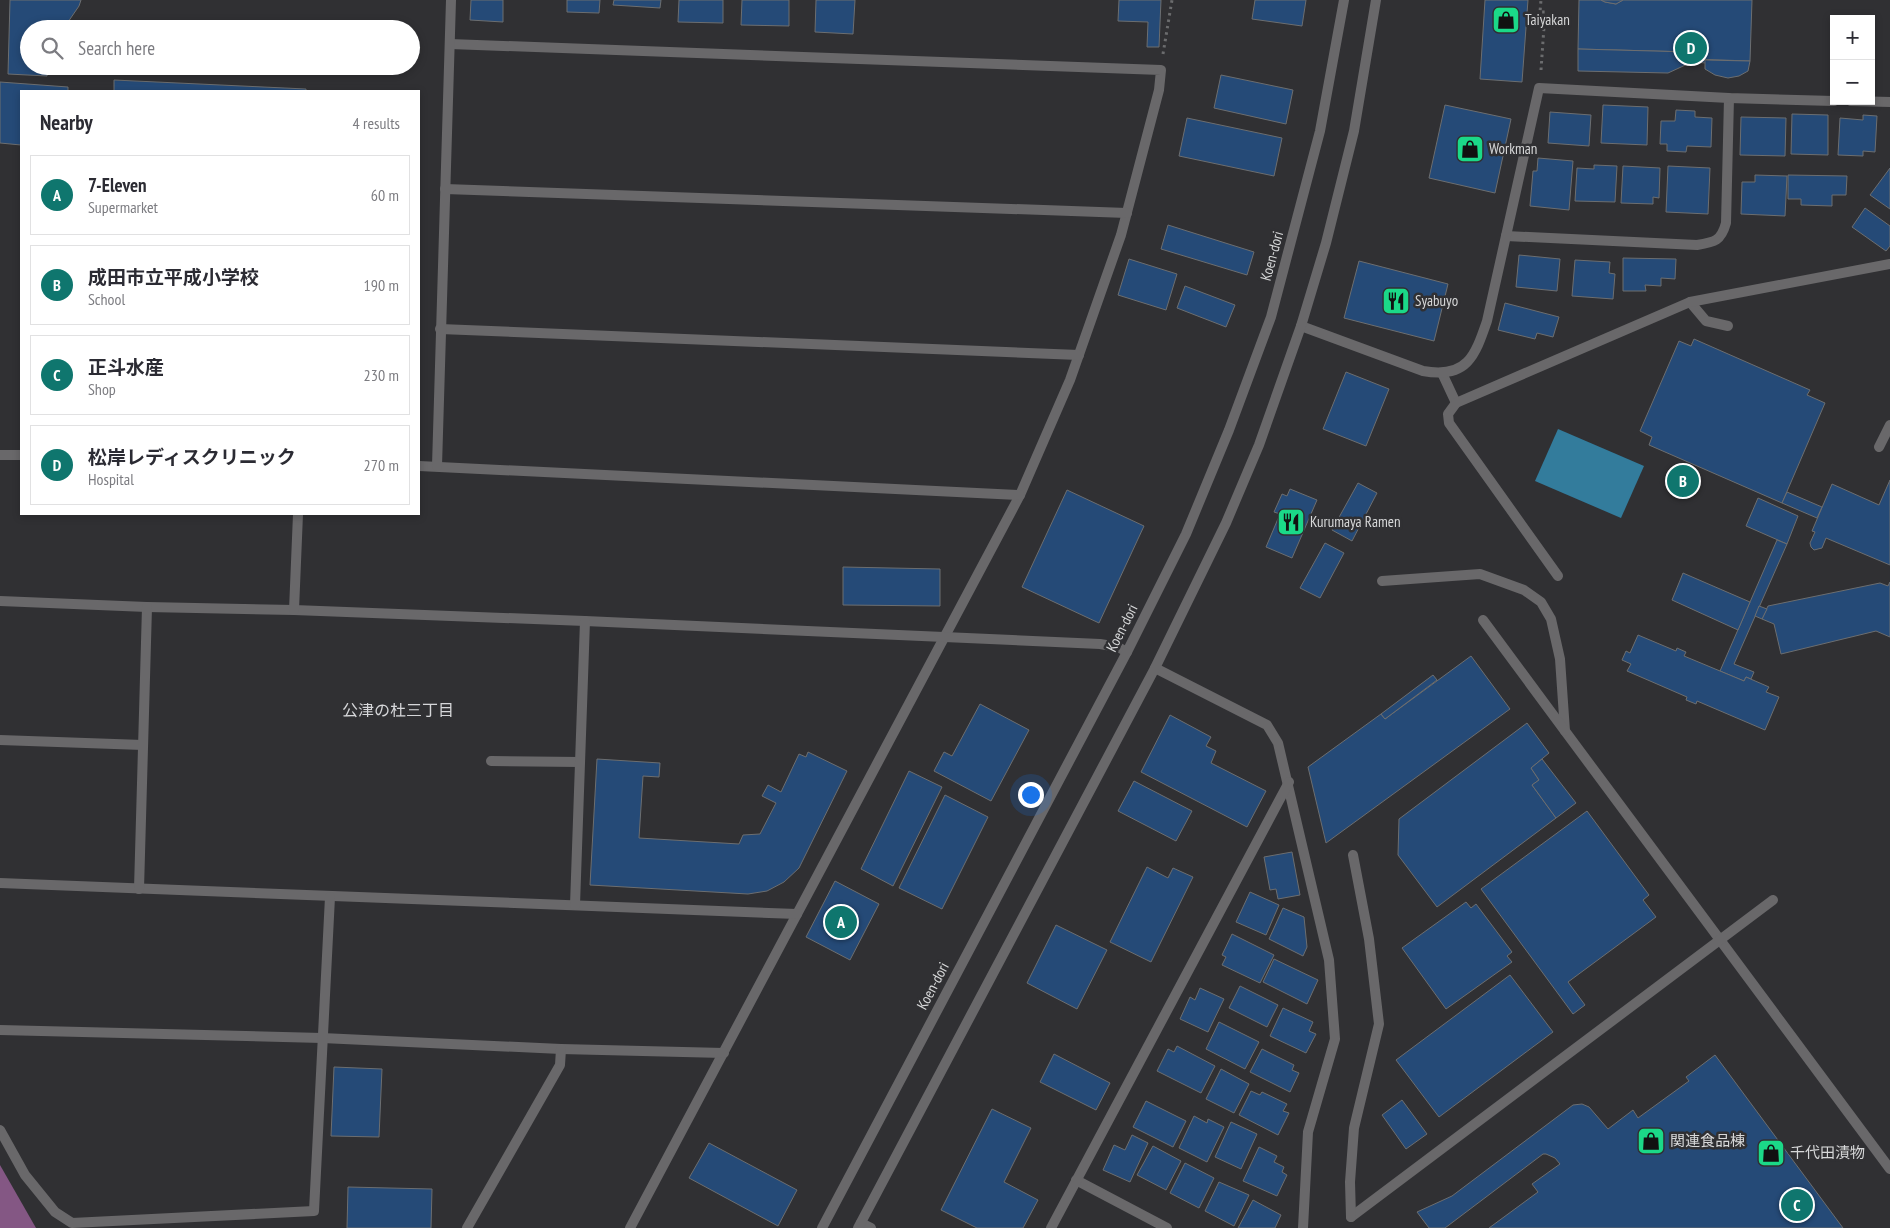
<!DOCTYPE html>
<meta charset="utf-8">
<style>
body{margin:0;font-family:"PT Sans Narrow","Noto Sans JP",sans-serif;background:#f2f2f3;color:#2b2b33}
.controls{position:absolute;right:15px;top:15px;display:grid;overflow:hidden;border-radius:0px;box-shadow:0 2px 8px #0003}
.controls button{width:45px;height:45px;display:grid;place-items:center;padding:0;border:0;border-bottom:1px solid #e1e1e2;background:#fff;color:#2b2b33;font:25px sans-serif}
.you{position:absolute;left:1030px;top:794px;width:18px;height:18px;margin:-12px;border:4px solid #fff;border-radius:50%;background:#1a73e8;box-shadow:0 0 0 8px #1a73e833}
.badge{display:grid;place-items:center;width:32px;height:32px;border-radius:50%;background:#0f766e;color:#fff;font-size:16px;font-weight:700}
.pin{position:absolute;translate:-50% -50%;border:2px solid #fff;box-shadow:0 1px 5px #0006}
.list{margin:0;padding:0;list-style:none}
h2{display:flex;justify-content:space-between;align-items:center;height:65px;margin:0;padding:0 20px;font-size:21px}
h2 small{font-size:16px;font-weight:400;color:#7c7c81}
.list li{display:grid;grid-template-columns:32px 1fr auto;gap:15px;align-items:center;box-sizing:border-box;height:80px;margin:0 10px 10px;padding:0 10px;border:1px solid #e1e1e2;border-radius:0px}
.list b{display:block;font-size:19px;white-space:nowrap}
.list p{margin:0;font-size:16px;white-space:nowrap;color:#7c7c81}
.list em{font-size:16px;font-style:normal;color:#7c7c81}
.icon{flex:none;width:28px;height:28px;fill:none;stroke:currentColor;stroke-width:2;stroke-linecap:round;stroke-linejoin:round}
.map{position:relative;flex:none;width:1890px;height:1228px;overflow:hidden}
.search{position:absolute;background:#fff;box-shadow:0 2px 8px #0003;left:20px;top:20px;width:400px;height:55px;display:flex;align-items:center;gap:12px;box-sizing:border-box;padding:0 18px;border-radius:28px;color:#7c7c81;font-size:19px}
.panel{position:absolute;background:#fff;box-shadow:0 2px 8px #0003;left:20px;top:90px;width:400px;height:425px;border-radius:0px}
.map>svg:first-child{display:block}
.forest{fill:#845784}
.water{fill:#337c9c}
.building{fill:#254a77;stroke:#6c6e70}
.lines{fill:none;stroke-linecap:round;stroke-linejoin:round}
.path{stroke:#6b6c6e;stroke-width:3;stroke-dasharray:2.5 4;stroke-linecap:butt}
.service{stroke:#69686a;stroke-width:10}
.minor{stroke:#69686a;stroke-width:10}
.tertiary{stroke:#69686a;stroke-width:10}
.labels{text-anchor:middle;stroke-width:5;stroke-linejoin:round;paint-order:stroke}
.poi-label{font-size:15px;fill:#d7d8d9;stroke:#303033;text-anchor:start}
.street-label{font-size:15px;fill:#d7d8d9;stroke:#303033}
.neighbourhood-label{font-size:16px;fill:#d5d6d9;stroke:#303033}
</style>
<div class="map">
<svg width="1890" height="1228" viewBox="0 0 1890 1228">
<rect width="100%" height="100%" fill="#303033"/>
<path class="forest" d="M 0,1165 L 36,1228 L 0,1228 Z"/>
<path class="water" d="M 1558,429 L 1644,466 L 1621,518 L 1535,481 Z"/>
<g class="building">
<path d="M 10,0 L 81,0 L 79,6 L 68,22 L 54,25 L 53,29 L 29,29 L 29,66 L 48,66 L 47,76 L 8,74 Z"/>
<path d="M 471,0 L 503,0 L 503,22 L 470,20 Z"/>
<path d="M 567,0 L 600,0 L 599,13 L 567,12 Z"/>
<path d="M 614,0 L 661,0 L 660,8 L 613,5 Z"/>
<path d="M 679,0 L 723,0 L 723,23 L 678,22 Z"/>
<path d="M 742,0 L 789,0 L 789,26 L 741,25 Z"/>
<path d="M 816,0 L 855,0 L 853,34 L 815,32 Z"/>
<path d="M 1119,0 L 1161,0 L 1159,47 L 1147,47 L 1148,22 L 1118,21 Z"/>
<path d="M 1255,0 L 1306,0 L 1302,26 L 1252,19 Z"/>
<path d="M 1485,0 L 1528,0 L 1522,82 L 1480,79 Z"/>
<path d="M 1579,0 L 1601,0 L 1605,2 L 1616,4 L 1623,0 L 1752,0 L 1750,61 L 1691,59 L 1691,52 L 1578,49 Z"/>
<path d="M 1601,0 L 1623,0 L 1616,4 L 1605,2 Z"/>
<path d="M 1578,49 L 1691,52 L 1691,59 L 1705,60 L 1706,63 L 1692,62 L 1668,73 L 1578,71 Z"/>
<path d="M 1705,60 L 1750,61 L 1748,71 L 1739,76 L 1728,78 L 1715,75 L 1705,69 Z"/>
<path d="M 1221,75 L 1293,90 L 1286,124 L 1214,108 Z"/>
<path d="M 114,80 L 306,89 L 306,91 L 114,91 Z"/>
<path d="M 0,82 L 68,87 L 68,91 L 21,91 L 21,145 L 0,143 Z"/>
<path d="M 1445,105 L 1511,119 L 1495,193 L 1429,178 Z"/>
<path d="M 1603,105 L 1648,107 L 1647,145 L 1601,143 Z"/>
<path d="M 1676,110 L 1695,111 L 1695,117 L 1712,118 L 1711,147 L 1687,146 L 1686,152 L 1667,151 L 1667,144 L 1660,144 L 1661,121 L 1675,121 Z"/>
<path d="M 1550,112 L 1591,115 L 1589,146 L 1548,143 Z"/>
<path d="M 1792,114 L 1828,115 L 1828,155 L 1791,154 Z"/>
<path d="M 1863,115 L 1877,116 L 1875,152 L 1863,151 L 1863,156 L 1838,155 L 1840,118 L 1863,120 Z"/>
<path d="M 1741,117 L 1786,118 L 1785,156 L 1740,155 Z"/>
<path d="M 1187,118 L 1282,138 L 1274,176 L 1179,156 Z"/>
<path d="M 1538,158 L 1573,161 L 1569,210 L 1530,206 L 1533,171 L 1537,171 Z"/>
<path d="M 1594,165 L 1617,166 L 1615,202 L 1575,201 L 1577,168 L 1594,169 Z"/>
<path d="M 1623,166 L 1660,168 L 1659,198 L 1653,197 L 1653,204 L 1621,203 Z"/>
<path d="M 1668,166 L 1710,168 L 1708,214 L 1666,212 Z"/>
<path d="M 1890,168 L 1890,209 L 1870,195 Z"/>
<path d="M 1755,175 L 1787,176 L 1785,216 L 1741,214 L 1742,182 L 1755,182 Z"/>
<path d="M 1788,175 L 1847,176 L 1846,195 L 1832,195 L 1832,206 L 1801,205 L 1801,199 L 1788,199 Z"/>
<path d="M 1865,208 L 1890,226 L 1890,246 L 1886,251 L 1852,227 Z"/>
<path d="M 1168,225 L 1254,252 L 1247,275 L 1161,249 Z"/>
<path d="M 1519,255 L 1560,259 L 1557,291 L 1516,287 Z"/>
<path d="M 1623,258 L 1676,259 L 1675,279 L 1661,278 L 1661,286 L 1645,285 L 1646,291 L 1623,291 Z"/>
<path d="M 1129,259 L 1177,274 L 1166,310 L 1118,295 Z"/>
<path d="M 1575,260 L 1610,262 L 1609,273 L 1615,274 L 1613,299 L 1572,296 Z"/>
<path d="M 1359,261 L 1448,284 L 1434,341 L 1344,318 Z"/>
<path d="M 1185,286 L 1235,305 L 1226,327 L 1177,308 Z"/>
<path d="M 1505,303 L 1559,317 L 1553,337 L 1537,333 L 1535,339 L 1498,330 Z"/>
<path d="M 1694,339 L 1810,390 L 1807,395 L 1825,403 L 1782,503 L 1649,445 L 1652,437 L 1640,431 L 1679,341 L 1691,346 Z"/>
<path d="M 1346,372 L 1389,389 L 1366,446 L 1323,429 Z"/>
<path d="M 1890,480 L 1890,565 L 1826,538 L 1822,548 L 1814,550 L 1811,547 L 1810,543 L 1815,532 L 1812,531 L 1832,484 L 1879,505 Z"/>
<path d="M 1358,483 L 1377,493 L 1352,541 L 1332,530 Z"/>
<path d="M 1290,489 L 1317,500 L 1292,558 L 1266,547 L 1280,514 L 1274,512 L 1282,494 L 1287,496 Z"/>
<path d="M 1067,490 L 1144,526 L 1099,623 L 1022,587 Z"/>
<path d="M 1787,492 L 1822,507 L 1817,518 L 1782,503 Z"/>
<path d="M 1758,498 L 1798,516 L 1787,544 L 1746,526 Z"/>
<path d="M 1777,540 L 1787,544 L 1734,664 L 1754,672 L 1751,679 L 1746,677 L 1744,681 L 1720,671 Z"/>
<path d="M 1325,543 L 1344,553 L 1320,598 L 1300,588 Z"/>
<path d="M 843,567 L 940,569 L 940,606 L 843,605 Z"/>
<path d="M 1683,573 L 1750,602 L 1738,630 L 1672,600 Z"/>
<path d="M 1890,582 L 1890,637 L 1876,631 L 1781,654 L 1774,624 L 1762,619 L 1768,606 L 1880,583 L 1888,586 Z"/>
<path d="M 1759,606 L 1767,609 L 1762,619 L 1755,616 Z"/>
<path d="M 1638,635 L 1676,651 L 1677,648 L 1686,652 L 1684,656 L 1744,681 L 1746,677 L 1769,687 L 1766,692 L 1779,697 L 1765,730 L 1697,701 L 1696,704 L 1686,700 L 1687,697 L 1627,671 L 1631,664 L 1622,660 L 1626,651 L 1630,653 Z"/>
<path d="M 1471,656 L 1510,709 L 1326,843 L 1308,767 L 1381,714 L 1385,719 Z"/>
<path d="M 1433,675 L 1437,680 L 1385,719 L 1381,714 Z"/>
<path d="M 980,704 L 1029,730 L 991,801 L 934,771 L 944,752 L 952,756 Z"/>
<path d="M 1170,715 L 1211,737 L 1206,746 L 1216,751 L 1211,763 L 1266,791 L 1247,827 L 1141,772 Z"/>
<path d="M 1527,723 L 1549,753 L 1531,768 L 1539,780 L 1532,785 L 1556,818 L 1437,907 L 1398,855 L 1399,819 Z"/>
<path d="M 808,752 L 847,771 L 799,868 L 784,882 L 767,891 L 748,894 L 590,885 L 597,759 L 660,763 L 659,777 L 643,776 L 639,838 L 739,844 L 743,835 L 760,834 L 776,803 L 762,796 L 768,785 L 781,792 L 799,754 L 806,757 Z"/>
<path d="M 1542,759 L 1576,803 L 1556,818 L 1532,785 L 1539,780 L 1531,768 Z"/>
<path d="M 909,771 L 942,787 L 893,886 L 861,869 Z"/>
<path d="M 1134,781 L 1192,811 L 1176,841 L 1118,811 Z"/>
<path d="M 945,795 L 988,817 L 942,909 L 899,888 Z"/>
<path d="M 1587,811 L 1649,895 L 1643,900 L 1656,917 L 1568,982 L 1585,1005 L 1573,1014 L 1481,889 Z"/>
<path d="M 1292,852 L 1300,895 L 1278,899 L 1276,889 L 1270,890 L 1264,857 Z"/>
<path d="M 1147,867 L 1168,878 L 1173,868 L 1193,877 L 1151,962 L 1110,942 Z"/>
<path d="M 835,881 L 879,904 L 850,960 L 806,937 Z"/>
<path d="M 1250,892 L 1279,905 L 1266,935 L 1236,922 Z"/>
<path d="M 1466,902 L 1471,908 L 1476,904 L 1512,952 L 1507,956 L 1512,962 L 1446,1009 L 1402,948 Z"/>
<path d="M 1283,908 L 1304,917 L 1307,947 L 1303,956 L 1269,939 Z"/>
<path d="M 1056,925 L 1107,950 L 1077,1009 L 1027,983 Z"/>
<path d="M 1232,934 L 1274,955 L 1260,983 L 1222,965 L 1226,957 L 1222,955 Z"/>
<path d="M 1274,959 L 1318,980 L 1307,1004 L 1263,982 Z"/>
<path d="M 1510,975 L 1553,1032 L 1439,1117 L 1396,1060 Z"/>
<path d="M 1240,986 L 1278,1005 L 1267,1027 L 1229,1008 Z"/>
<path d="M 1200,988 L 1224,999 L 1208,1032 L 1180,1019 L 1190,997 L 1195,1000 Z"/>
<path d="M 1283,1008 L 1313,1022 L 1309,1031 L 1316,1034 L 1306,1053 L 1270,1036 Z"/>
<path d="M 1219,1022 L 1259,1042 L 1245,1069 L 1206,1049 Z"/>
<path d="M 1177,1046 L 1215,1066 L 1201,1093 L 1157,1071 L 1168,1049 L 1174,1052 Z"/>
<path d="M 1262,1049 L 1294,1065 L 1292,1070 L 1299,1073 L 1290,1092 L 1250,1072 Z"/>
<path d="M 1054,1054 L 1110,1083 L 1096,1110 L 1040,1082 Z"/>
<path d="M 1715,1055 L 1843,1228 L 1489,1228 L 1538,1192 L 1532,1184 L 1560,1164 L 1555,1158 L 1546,1154 L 1543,1154 L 1445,1228 L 1429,1228 L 1417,1212 L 1452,1196 L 1573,1105 L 1582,1104 L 1589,1107 L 1608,1129 L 1633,1110 L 1638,1118 L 1689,1081 L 1686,1077 Z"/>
<path d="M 334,1067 L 382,1069 L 379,1137 L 331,1136 Z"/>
<path d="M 1221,1069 L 1249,1084 L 1234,1113 L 1206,1099 Z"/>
<path d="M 1251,1091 L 1260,1095 L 1262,1092 L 1287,1104 L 1283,1111 L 1289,1113 L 1278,1135 L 1239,1115 Z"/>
<path d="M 1402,1100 L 1427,1134 L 1406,1149 L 1382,1115 Z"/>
<path d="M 1146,1101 L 1186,1121 L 1173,1147 L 1133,1127 Z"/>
<path d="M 992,1109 L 1031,1128 L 1004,1182 L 1038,1200 L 1023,1228 L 977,1228 L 941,1210 Z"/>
<path d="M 1194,1116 L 1207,1123 L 1208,1119 L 1224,1127 L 1207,1162 L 1179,1148 Z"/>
<path d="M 1231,1122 L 1257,1134 L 1241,1169 L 1215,1157 Z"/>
<path d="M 1132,1135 L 1148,1143 L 1130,1182 L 1103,1170 L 1114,1145 L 1125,1150 Z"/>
<path d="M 709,1143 L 797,1190 L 778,1226 L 689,1178 Z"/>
<path d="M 1153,1146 L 1181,1161 L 1166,1190 L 1137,1175 Z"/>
<path d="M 1259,1147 L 1277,1156 L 1274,1162 L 1284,1167 L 1282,1172 L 1287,1175 L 1277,1196 L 1243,1181 Z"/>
<path d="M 1185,1163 L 1214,1178 L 1199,1208 L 1170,1193 Z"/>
<path d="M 1219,1182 L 1249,1195 L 1234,1226 L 1205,1211 Z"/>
<path d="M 348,1187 L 432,1189 L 431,1228 L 347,1228 Z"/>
<path d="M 1253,1200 L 1281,1215 L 1275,1228 L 1238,1228 Z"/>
</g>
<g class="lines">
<g class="path">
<path d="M 1163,54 L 1172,0"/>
<path d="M 1541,70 L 1545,12 L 1540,12 L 1541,0"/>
</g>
<g class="service">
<path d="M 1690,302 L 1706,321 L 1728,326"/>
<path d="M 1442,373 L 1456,403"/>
<path d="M 1879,447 L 1890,425"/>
<path d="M 1558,576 L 1449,423 L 1448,414 L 1456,403 L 1690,302 L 1890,264"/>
<path d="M 1382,581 L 1480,574 L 1524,590 L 1541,602 L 1551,619 L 1560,659 L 1565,731 L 1890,1169"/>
<path d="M 1483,620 L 1565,731"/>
<path d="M 1155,668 L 1267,725 L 1278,743 L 1329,960 L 1335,1039 L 1308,1132 L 1303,1228"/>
<path d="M 1076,1180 L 1167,1228"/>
<path d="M 1351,1217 L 1773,900"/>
<path d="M 1351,1217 L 1350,1182 L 1354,1128 L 1379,1024 L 1369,939 L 1353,855"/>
<path d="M 861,1223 L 871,1228"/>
<path d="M 1051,1228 L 1289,782"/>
</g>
<g class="minor">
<path d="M 450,44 L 1161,70 L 1159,90 L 1121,235 L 1070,380 L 1020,495 L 630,1228"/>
<path d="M 1851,101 L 1890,102"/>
<path d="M 445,189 L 1127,213"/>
<path d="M 1506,236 L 1697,245 C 1715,242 1721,241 1726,223 L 1729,98"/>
<path d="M 1301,326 L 1423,371 C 1467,379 1475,356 1487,321 L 1539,88 L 1729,98 L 1834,101"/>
<path d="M 440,329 L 1079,355"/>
<path d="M 0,455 L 21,455"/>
<path d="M 419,466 L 1020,495"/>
<path d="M 437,466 L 451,0"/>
<path d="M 0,601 L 147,607 L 294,610 L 585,621 L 1100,644 L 1118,647 L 1127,652"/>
<path d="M 294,610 L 298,514"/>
<path d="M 0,740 L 143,745"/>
<path d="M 491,761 L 580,762"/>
<path d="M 0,883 L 797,914"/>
<path d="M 139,889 L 147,607"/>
<path d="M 575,905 L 585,621"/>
<path d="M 0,1030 L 322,1038 L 561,1049 L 724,1053"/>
<path d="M 0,1130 L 25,1175 L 55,1212 L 72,1223 L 314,1211 L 330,897"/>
<path d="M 467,1228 L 560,1065 L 561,1049"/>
</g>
<g class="tertiary">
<path d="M 822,1228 L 1127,652 L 1186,534 L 1229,430 L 1271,317 L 1320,131 L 1344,0"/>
<path d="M 858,1228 L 1155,668 L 1226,523 L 1259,445 L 1301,326 L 1326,243 L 1354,131 L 1376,0"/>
</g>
</g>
<defs>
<g id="shop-square" transform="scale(1.4375)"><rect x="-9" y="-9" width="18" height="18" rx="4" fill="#1bd988" stroke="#303033"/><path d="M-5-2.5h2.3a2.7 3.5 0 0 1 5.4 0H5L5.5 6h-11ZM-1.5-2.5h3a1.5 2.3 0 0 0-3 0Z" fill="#111"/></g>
<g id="restaurant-square" transform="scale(1.4375)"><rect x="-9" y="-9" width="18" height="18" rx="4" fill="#1bd988" stroke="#303033"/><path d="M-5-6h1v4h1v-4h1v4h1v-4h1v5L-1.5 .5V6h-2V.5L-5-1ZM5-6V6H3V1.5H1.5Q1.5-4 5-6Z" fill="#111"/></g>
</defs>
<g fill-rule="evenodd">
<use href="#shop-square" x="1506" y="20"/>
<use href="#shop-square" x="1470" y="149"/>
<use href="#restaurant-square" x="1396" y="301"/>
<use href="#restaurant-square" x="1291" y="522"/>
<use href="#shop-square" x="1651" y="1141"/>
<use href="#shop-square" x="1771" y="1153"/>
</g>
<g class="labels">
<g class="poi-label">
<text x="1525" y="25">Taiyakan</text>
<text x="1489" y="154">Workman</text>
<text x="1415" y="306">Syabuyo</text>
<text x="1310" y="527">Kurumaya Ramen</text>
<text x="1670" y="1146">関連食品棟</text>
<text x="1790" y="1158">千代田漬物</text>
</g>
<g class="street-label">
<text transform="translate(1272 256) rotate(-75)" y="5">Koen-dori</text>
<text transform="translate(1122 628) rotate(-63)" y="5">Koen-dori</text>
<text transform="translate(933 986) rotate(-62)" y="5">Koen-dori</text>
</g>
<g class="neighbourhood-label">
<text x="398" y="716">公津の杜三丁目</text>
</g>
</g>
</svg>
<div class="controls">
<button>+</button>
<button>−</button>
</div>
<div class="you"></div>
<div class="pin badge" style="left:841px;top:922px">A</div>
<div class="pin badge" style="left:1683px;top:481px">B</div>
<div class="pin badge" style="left:1797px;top:1205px">C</div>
<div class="pin badge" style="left:1691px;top:48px">D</div>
<div class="search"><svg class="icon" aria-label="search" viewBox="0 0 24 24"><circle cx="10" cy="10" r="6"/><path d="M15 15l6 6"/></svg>Search here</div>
<section class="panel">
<h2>Nearby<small>4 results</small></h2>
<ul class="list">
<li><span class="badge">A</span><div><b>7-Eleven</b><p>Supermarket</p></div><em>60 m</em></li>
<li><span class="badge">B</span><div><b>成田市立平成小学校</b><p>School</p></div><em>190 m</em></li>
<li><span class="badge">C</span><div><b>正斗水産</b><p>Shop</p></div><em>230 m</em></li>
<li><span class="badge">D</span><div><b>松岸レディスクリニック</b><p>Hospital</p></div><em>270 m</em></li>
</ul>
</section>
</div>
